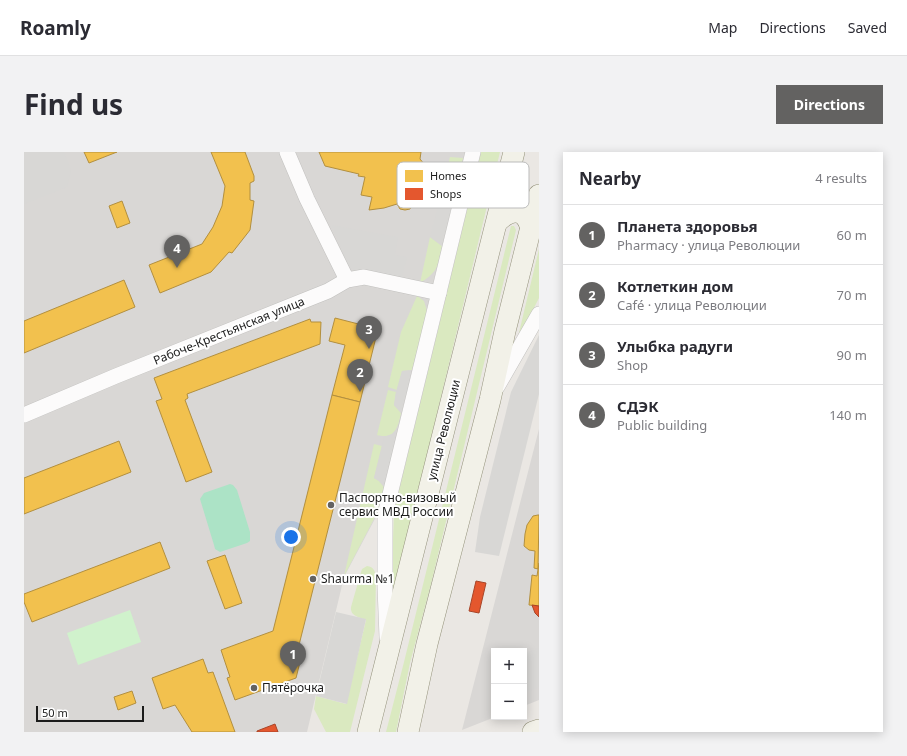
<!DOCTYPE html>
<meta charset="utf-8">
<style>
body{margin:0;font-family:"Noto Sans",sans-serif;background:#f2f2f3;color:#2b2b33}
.controls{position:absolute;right:12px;bottom:12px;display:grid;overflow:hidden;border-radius:0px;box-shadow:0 2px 10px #0003}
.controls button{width:36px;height:36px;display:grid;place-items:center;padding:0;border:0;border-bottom:1px solid #e1e1e2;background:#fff;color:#2b2b33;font:20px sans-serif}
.scale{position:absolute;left:12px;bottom:10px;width:108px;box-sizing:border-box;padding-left:4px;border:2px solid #1b1b1b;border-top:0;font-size:11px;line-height:14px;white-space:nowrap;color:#1b1b1b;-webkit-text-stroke:3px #fff;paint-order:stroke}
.you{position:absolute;left:267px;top:385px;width:14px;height:14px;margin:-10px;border:3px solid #fff;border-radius:50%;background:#1a73e8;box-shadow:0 0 0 6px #1a73e833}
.badge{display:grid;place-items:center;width:26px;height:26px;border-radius:50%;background:#636261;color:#fff;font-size:13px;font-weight:700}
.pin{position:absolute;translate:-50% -33px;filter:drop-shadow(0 1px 2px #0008)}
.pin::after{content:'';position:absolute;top:21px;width:14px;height:12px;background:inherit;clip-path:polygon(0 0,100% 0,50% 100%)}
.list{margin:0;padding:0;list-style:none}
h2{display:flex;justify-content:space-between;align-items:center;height:52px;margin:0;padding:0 16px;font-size:17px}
h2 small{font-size:13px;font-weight:400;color:#7c7c81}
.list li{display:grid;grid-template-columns:26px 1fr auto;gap:12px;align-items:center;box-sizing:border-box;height:60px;padding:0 16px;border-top:1px solid #e1e1e2}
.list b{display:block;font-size:15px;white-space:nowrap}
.list p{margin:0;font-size:13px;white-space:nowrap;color:#7c7c81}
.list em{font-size:13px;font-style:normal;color:#7c7c81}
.map{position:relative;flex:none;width:515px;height:580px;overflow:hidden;border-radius:0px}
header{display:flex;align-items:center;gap:24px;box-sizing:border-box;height:56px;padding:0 20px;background:#fff;border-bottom:1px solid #e1e1e2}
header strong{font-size:19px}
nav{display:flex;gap:22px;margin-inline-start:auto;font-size:14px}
.intro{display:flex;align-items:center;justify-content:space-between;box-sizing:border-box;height:96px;padding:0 24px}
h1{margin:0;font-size:28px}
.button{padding:10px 18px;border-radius:0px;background:#636261;color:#fff;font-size:14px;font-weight:700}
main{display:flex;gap:24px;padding:0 24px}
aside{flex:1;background:#fff;border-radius:0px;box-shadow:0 2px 10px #0003}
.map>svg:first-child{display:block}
.residential{fill:#d9d7d5}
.grass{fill:#dae9c0}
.park{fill:#d0f2cc}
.pitch{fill:#ace3c6}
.parking{fill:#d8d7d5}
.homes{fill:#f2c14e;stroke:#b28f3f}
.shops{fill:#e4572e;stroke:#a84528}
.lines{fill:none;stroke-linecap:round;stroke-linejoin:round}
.street-casing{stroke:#c2c1bf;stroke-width:16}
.secondary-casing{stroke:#94927b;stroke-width:22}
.street{stroke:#fcfbfb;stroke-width:15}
.secondary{stroke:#f2f1e8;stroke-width:21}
.poi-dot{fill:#636261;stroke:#fff;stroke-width:1.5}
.labels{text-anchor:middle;stroke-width:4;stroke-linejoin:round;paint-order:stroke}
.street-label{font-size:12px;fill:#1b1b1b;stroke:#fff}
.poi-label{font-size:12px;fill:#1b1b1b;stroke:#fff;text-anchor:start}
.key{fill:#fff;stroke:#bbb;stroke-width:1}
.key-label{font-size:11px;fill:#1b1b1b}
</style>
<header>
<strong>Roamly</strong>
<nav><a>Map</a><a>Directions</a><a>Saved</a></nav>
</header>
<div class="intro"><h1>Find us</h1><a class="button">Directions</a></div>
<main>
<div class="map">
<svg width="515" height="580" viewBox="0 0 515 580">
<rect width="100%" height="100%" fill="#eae7e3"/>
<g class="residential">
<path d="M 0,0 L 441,0 L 353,363 L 320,425 L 283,580 L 0,580 Z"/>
<path d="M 515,277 L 515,548 L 500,554 L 500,499 L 470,499 L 471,565 L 438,578 Z"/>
</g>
<g class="grass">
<path d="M 457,0 L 476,0 L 395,336 L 367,445 L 370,359 Z"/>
<path d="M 426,5 L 439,6 L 431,38 L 417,43 Z"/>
<path d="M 487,74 L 490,74 L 492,78 L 407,432 L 386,511 L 372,580 L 362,580 L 380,510 Z"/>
<path d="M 406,85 L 418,94 C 413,115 415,119 396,131 Z"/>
<path d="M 515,97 L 515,146 L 493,189 Z"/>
<path d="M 393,144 L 400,149 L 403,159 L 388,218 L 378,219 L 373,238 L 364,235 L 377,180 Z"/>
<path d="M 364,238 L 372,240 L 370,253 L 377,261 C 374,275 371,288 353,283 Z"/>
<path d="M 350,292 L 358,294 L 350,326 L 355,329 L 360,335 L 352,363 L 320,424 Z"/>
<path d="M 343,414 C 350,415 351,419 352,425 L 351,479 L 326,580 L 302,580 L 290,557 L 292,544 L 322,552 L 342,468 C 335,465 326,464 327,455 L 337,420 L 338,417 Z"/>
</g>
<path class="park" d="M 106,458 L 117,490 L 54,513 L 43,481 Z"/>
<path class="pitch" d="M 206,332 L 209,333 L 213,338 L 226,380 L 226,389 L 223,391 L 196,400 L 191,397 L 190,393 L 176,347 L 180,341 Z"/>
<g class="parking">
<path d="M 0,0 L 40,0 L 47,19 L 43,35 L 0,52 Z"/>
<path d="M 431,38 L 418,94 L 406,85 L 417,43 Z"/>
<path d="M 308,73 L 374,85 L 371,103 L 383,105 L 377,128 L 331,119 L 324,115 Z"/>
<path d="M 515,183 L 515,242 L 475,404 L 451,400 L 456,365 L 487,240 Z"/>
<path d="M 388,218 L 377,261 L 370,253 L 372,240 L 378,219 Z"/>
<path d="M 374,276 L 360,335 L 355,329 L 350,326 L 360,285 L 368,282 Z"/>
<path d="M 312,460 L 342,467 L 323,552 L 292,544 Z"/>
<path d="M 515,496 L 515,535 L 500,541 L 500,502 Z"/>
</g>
<g class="homes">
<path d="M 60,0 L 93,0 L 65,11 Z"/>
<path d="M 187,0 L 221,0 L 230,24 L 230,29 L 226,31 L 226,48 L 230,49 L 226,78 L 208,101 L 205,100 L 187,120 L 136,141 L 125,113 L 178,92 L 189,75 L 198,54 L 201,34 Z"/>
<path d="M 295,0 L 397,0 L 396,7 L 401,13 L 395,28 L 385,42 L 390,48 L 389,53 L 386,57 L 381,58 L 376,57 L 373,52 L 360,56 L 345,58 L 348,45 L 337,43 L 341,25 L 334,24 L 335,22 L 301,14 Z"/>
<path d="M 98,49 L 106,71 L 93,76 L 85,54 Z"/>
<path d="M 100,128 L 111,155 L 0,201 L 0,169 Z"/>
<path d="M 311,166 L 354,177 L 336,250 L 308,243 L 321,193 L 305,189 Z"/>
<path d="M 286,167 L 287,170 L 297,170 L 296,192 L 163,242 L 164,246 L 161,248 L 188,320 L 162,330 L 132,249 L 138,247 L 130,226 Z"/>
<path d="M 308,243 L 336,250 L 274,497 L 279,498 L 272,526 L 211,548 L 203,526 L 206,525 L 197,498 L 249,479 Z"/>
<path d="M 95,289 L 107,320 L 0,362 L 0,326 Z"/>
<path d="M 514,363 L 515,363 L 514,417 L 510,416 L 511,399 L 505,398 L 500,394 L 501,382 L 503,373 L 509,364 Z"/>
<path d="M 136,390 L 146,416 L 8,470 L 0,450 L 0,442 Z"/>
<path d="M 201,403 L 218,451 L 201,457 L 183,409 Z"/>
<path d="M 515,411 L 515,454 L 505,453 L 508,423 L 513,424 Z"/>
<path d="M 179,507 L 184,521 L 189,520 L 211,580 L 168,580 L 151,553 L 139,557 L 128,526 Z"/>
<path d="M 108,539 L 112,551 L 94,558 L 90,545 Z"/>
</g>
<g class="shops">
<path d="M 452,429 L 462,431 L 455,461 L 445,459 Z"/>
<path d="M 508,453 L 515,454 L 515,465 L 511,461 Z"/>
<path d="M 251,572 L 254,580 L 233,580 L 233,579 Z"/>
</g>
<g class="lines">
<g class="street-casing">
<g id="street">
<path d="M 263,0 L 283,47 L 323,128"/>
<path d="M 473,235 L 515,162"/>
<path d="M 0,263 L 92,224 L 304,139 L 323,128 L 340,125 L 415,141"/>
<path d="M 363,485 L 361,435 L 361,363 L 449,0"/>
</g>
</g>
<g class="secondary-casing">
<g id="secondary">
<path d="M 473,70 C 487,56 502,55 507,77"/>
<path d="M 344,580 L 490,0"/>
<path d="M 384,580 L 403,492 L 466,248 L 481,179 L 515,43"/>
<path d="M 509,580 L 515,578"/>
</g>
</g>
<use href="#street" class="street"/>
<use href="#secondary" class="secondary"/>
</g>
<g class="poi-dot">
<circle cx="307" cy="353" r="4"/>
<circle cx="289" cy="427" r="4"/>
<circle cx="230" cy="536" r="4"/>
</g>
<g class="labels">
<g class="street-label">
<text transform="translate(205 179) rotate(-22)" y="4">Рабоче-Крестьянская улица</text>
<text transform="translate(420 278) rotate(-76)" y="4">улица Революции</text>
</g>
<g class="poi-label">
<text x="315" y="350">Паспортно-визовый<tspan x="315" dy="14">сервис МВД России</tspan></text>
<text x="297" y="431">Shaurma №1</text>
<text x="238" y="540">Пятёрочка</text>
</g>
</g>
<rect x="373" y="10" width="132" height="46" rx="6" class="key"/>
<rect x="381" y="18" width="18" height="12" fill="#f2c14e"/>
<rect x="381" y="36" width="18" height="12" fill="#e4572e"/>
<g class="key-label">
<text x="406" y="28">Homes</text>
<text x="406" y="46">Shops</text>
</g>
</svg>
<div class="controls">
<button>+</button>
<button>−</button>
</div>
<div class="scale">50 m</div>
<div class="you"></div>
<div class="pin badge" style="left:269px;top:522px">1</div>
<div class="pin badge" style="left:336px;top:240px">2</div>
<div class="pin badge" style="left:345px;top:197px">3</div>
<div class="pin badge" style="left:153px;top:116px">4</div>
</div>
<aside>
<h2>Nearby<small>4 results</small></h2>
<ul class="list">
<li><span class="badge">1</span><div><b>Планета здоровья</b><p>Pharmacy · улица Революции</p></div><em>60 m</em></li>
<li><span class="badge">2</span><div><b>Котлеткин дом</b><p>Café · улица Революции</p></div><em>70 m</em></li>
<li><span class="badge">3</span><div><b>Улыбка радуги</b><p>Shop</p></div><em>90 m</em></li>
<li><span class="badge">4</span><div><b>СДЭК</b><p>Public building</p></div><em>140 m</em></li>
</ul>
</aside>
</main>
